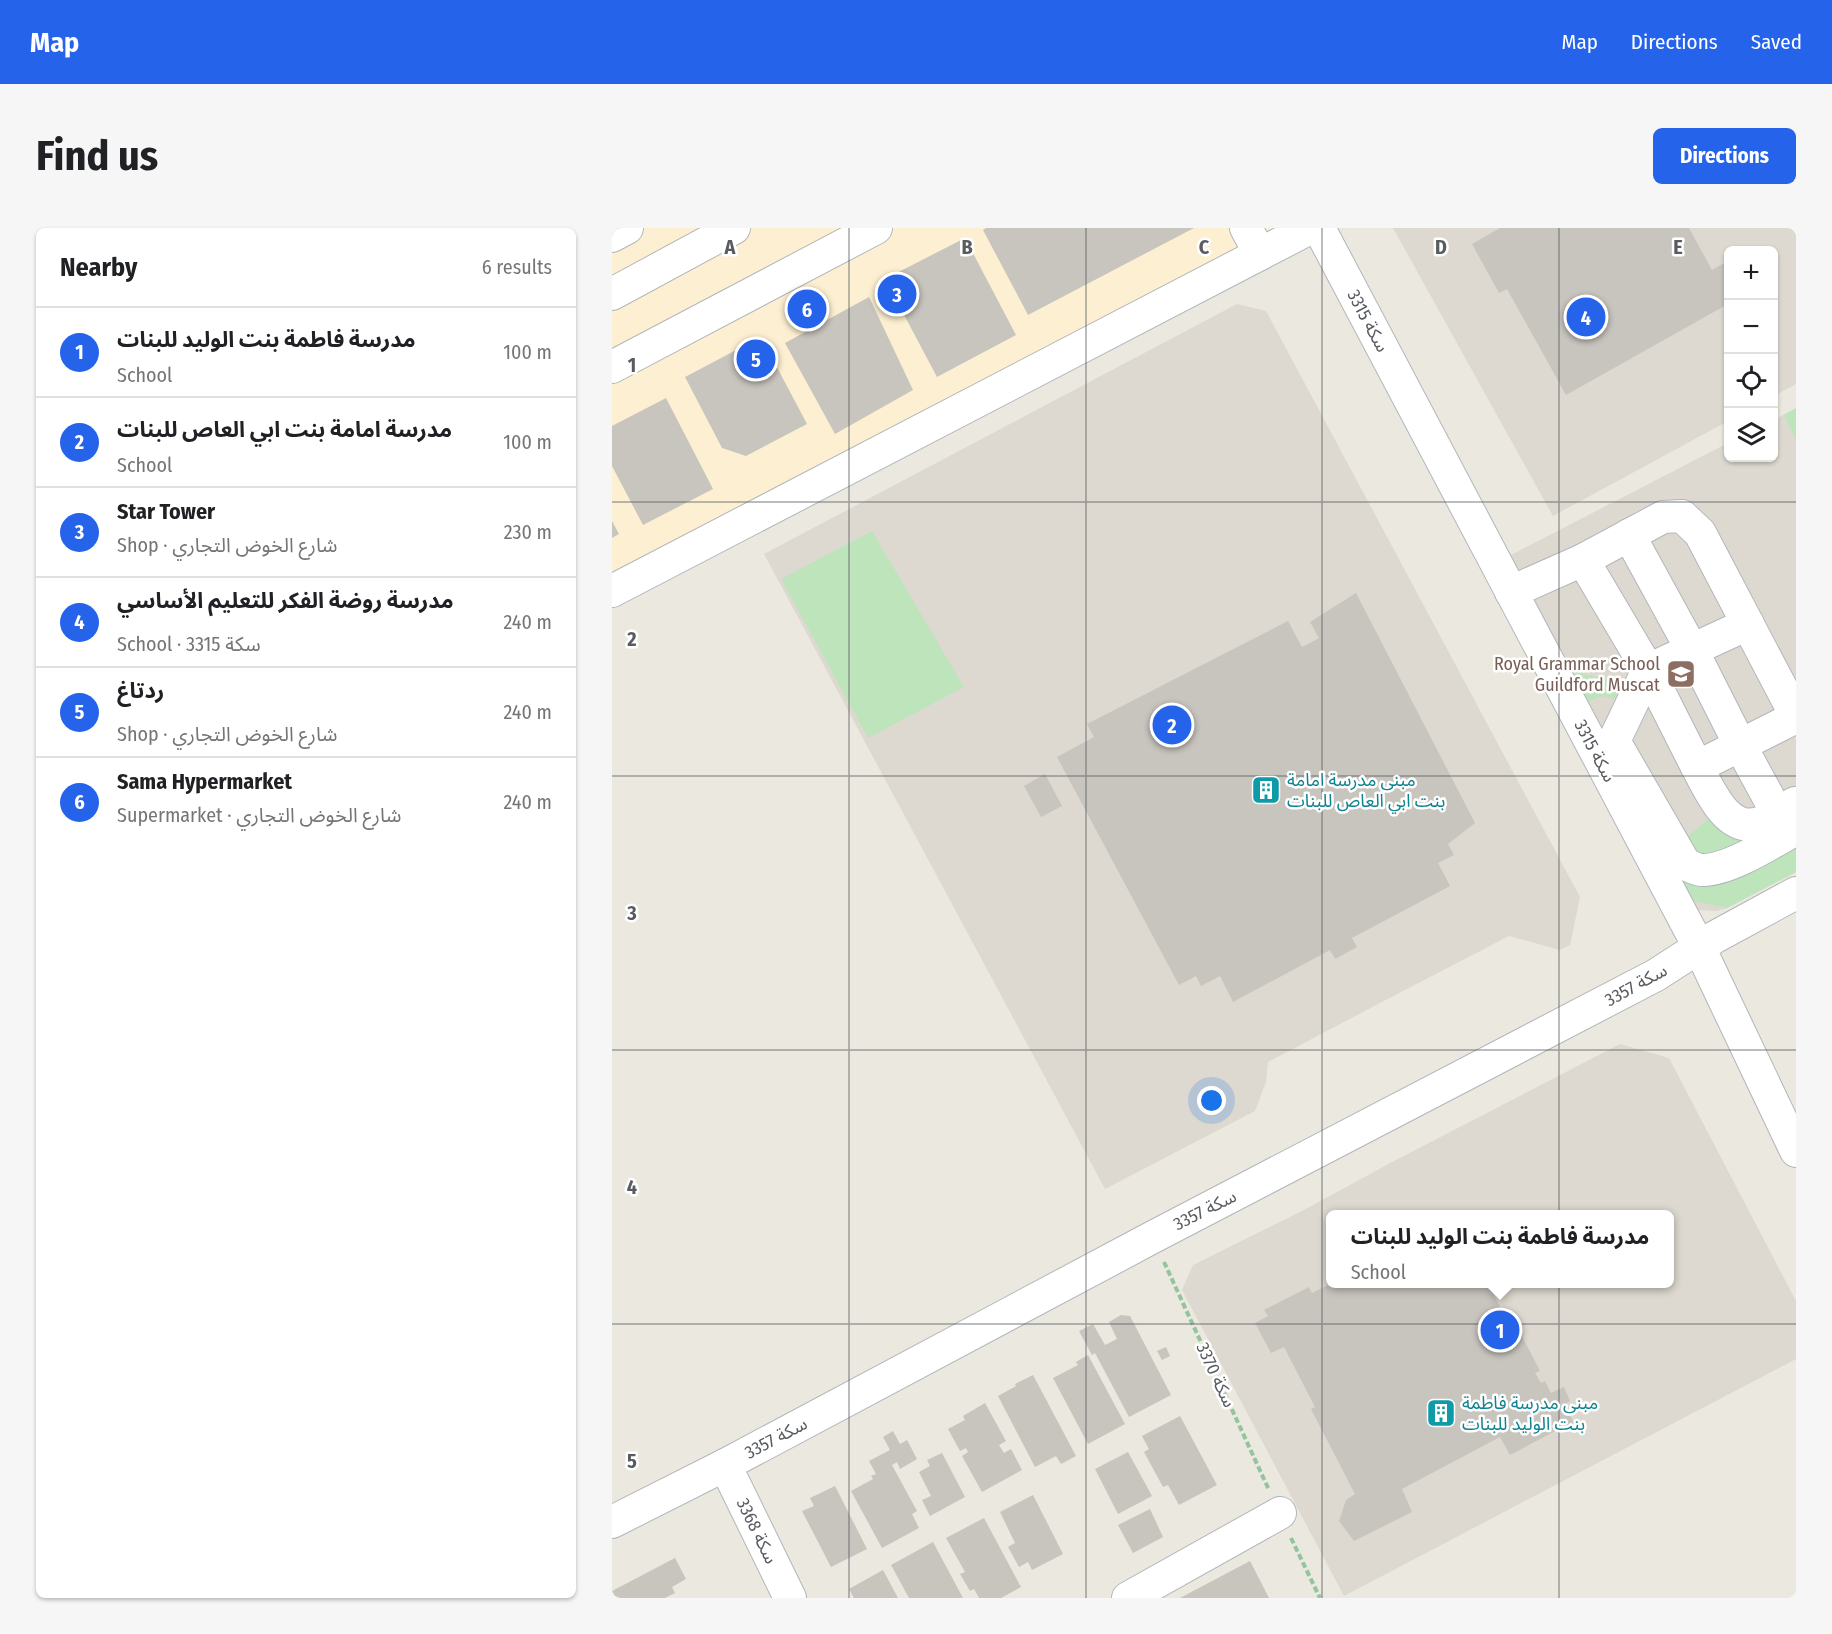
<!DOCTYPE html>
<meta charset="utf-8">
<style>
body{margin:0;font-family:"Fira Sans Condensed","Noto Sans Arabic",sans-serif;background:#f6f6f6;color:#202124}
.controls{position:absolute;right:18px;top:18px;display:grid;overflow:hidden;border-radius:9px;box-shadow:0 2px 4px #0004}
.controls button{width:54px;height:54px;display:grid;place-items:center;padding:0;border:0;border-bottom:2px solid #e0e0e0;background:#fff;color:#202124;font:30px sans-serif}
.you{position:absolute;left:600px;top:873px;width:21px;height:21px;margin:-15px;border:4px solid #fff;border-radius:50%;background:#1a73e8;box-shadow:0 0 0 9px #1a73e833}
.badge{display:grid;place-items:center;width:39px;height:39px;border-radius:50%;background:#2563eb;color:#fff;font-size:20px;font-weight:700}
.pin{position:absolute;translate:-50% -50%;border:3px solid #fff;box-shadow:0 2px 6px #0006}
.popup{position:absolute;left:714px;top:982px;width:348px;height:78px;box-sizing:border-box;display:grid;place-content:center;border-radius:9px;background:#fff;filter:drop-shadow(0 2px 4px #0005);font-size:20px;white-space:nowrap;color:#757577}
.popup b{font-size:22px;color:#202124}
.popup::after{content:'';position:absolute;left:50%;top:100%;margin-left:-12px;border:12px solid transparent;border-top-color:#fff}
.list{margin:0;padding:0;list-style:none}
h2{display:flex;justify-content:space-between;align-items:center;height:78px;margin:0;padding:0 24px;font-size:26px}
h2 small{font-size:20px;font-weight:400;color:#757577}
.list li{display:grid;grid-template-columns:39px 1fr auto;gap:18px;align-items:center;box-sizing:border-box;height:90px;padding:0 24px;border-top:2px solid #e0e0e0}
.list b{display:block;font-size:22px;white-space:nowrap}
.list p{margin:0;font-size:20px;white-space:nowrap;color:#757577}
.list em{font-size:20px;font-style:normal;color:#757577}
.icon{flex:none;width:33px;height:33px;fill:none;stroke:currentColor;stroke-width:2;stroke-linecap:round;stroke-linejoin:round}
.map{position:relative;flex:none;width:1184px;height:1370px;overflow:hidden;border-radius:9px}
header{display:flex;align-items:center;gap:36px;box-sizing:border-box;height:84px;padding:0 30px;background:#2563eb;color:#fff}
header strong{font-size:28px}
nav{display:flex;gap:33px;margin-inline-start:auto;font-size:21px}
.intro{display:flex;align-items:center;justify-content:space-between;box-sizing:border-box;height:144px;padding:0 36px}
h1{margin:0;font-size:42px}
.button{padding:15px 27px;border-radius:9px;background:#2563eb;color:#fff;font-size:21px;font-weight:700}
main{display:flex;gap:36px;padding:0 36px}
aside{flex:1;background:#fff;border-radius:9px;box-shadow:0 2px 4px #0004}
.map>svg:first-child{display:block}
.commercial{fill:#fdf0d2}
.education{fill:#ddd9d0;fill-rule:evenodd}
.green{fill:#bee4bb}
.building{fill:#c8c4be}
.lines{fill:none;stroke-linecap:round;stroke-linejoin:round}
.minor-casing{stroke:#b2b6ba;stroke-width:34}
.path{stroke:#94c49e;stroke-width:4;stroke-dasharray:6 3;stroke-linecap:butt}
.minor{stroke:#fff;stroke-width:32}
.grid{fill:none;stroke:#585c60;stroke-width:1.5;stroke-opacity:0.55}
.labels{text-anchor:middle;stroke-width:5;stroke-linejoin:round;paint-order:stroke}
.street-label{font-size:18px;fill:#585c60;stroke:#fff}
.education-label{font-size:18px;fill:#785e54;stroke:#fff;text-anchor:end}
.culture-label{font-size:18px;fill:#0d838f;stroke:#fff;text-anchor:start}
.grid-label{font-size:20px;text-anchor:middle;font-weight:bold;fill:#585c60;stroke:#fff;stroke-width:5;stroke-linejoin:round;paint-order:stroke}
</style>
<header>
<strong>Map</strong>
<nav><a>Map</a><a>Directions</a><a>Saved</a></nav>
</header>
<div class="intro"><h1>Find us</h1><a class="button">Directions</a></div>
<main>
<aside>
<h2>Nearby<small>6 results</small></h2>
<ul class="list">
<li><span class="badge">1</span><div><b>مدرسة فاطمة بنت الوليد للبنات</b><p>School</p></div><em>100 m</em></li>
<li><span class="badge">2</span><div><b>مدرسة امامة بنت ابي العاص للبنات</b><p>School</p></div><em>100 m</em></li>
<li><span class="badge">3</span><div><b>Star Tower</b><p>Shop · شارع الخوض التجاري</p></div><em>230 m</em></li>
<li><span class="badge">4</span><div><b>مدرسة روضة الفكر للتعليم الأساسي</b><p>School · سكة 3315</p></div><em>240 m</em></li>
<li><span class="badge">5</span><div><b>ردتاغ</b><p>Shop · شارع الخوض التجاري</p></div><em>240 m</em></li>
<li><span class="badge">6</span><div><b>Sama Hypermarket</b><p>Supermarket · شارع الخوض التجاري</p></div><em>240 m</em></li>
</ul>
</aside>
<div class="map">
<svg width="1184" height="1370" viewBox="0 0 1184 1370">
<rect width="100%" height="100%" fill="#ebe8df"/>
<path class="commercial" d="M 0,0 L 704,0 L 0,373 Z"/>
<g class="education">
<path d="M 781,0 L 1184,0 L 1184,156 L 1162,168 L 1162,22 L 1116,22 L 1116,193 L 941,288 Z"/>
<path d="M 625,76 L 654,83 L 968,669 L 958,717 L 948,722 L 897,708 L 768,775 L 656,834 L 654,854 L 643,883 L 493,961 L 152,326 Z"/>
<path d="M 1184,180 L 1184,644 L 1115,680 L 1105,683 L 1085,682 L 893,330 L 1116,215 L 1116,230 L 1162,230 L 1162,192 Z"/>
<path d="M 1008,816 L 1057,830 L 1184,1073 L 1184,1131 L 732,1368 L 570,1062 L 581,1037 L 688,984 L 782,933 ZM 718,986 L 1058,986 L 1058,1056 L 718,1056 Z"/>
</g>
<g class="green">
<path d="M 1184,180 L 1184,212 L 1172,187 Z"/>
<path d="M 260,303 L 352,459 L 256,510 L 169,351 Z"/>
<path d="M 960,443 L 1005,454 L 1012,469 L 1011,473 L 991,468 L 975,474 Z"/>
<path d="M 1184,590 L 1087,633 L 1070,613 L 1096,591 L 1108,595 Z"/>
<path d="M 1184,611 L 1184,644 L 1115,680 L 1082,673 L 1073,667 L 1062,648 Z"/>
</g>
<g class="building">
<path d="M 374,0 L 582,0 L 416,87 L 371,2 Z"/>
<path d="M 888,0 L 1077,0 L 1100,42 L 1116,33 L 1116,76 L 954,167 L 895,61 L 887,65 L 860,16 Z"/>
<path d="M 353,10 L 404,107 L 325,149 L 273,51 Z"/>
<path d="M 257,69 L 301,162 L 223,206 L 173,115 Z"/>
<path d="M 149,109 L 195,196 L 134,228 L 110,220 L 73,149 Z"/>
<path d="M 54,170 L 101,261 L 31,297 L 0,238 L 0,198 Z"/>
<path d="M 0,293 L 7,306 L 0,310 Z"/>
<path d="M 744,365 L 863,595 L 836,616 L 842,627 L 826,635 L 838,658 L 740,710 L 745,719 L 723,731 L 718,722 L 621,774 L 608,748 L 589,758 L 584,748 L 567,757 L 445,529 L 482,509 L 475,496 L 676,393 L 690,419 L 707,410 L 698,394 Z"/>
<path d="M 433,546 L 450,578 L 429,589 L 412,558 Z"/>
<path d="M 718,1056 L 876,1056 L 891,1084 L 896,1081 L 928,1143 L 923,1145 L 929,1155 L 933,1153 L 939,1165 L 952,1159 L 958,1173 L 953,1176 L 963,1198 L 951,1199 L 898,1227 L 888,1209 L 790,1261 L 800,1284 L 742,1313 L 727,1293 L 734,1272 L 743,1266 L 699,1181 L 703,1179 L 672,1119 L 659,1125 L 643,1095 L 656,1088 L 652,1082 L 697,1059 L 700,1065 Z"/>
<path d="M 509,1087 L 518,1088 L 559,1167 L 517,1189 L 483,1125 L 480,1127 L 467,1103 L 481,1096 L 493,1117 L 505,1111 L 497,1094 Z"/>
<path d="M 554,1119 L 558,1128 L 550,1132 L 545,1123 Z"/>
<path d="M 476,1127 L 513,1196 L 476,1216 L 441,1150 L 466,1137 L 464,1134 Z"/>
<path d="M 421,1147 L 464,1228 L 449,1236 L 444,1228 L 423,1239 L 386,1168 L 404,1158 L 403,1156 Z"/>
<path d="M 373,1175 L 394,1213 L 387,1217 L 392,1225 L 399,1221 L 410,1242 L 370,1264 L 350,1228 L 356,1224 L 354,1220 L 348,1223 L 336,1201 L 353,1192 L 351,1188 Z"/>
<path d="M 568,1188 L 605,1257 L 567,1277 L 556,1257 L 551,1259 L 532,1224 L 537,1221 L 530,1208 Z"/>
<path d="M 281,1203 L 288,1216 L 295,1212 L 305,1231 L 288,1241 L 285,1234 L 280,1237 L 305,1283 L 300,1286 L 307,1300 L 270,1320 L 239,1263 L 261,1251 L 259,1248 L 264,1246 L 257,1233 L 278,1222 L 271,1209 Z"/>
<path d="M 516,1224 L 540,1268 L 506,1286 L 483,1241 Z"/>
<path d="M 330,1225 L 353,1269 L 318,1288 L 310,1272 L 319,1268 L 307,1244 L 318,1238 L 315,1232 Z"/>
<path d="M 223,1258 L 255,1321 L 219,1339 L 190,1283 L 202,1278 L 198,1270 Z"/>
<path d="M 421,1267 L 451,1326 L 420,1342 L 416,1334 L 407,1339 L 396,1319 L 403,1315 L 388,1284 Z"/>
<path d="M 538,1281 L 551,1309 L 521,1325 L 506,1297 Z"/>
<path d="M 372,1290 L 409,1359 L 389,1370 L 367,1370 L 362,1361 L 358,1363 L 348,1346 L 353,1344 L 334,1310 Z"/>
<path d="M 321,1314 L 351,1370 L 297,1370 L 279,1337 Z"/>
<path d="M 63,1330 L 74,1351 L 60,1359 L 63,1365 L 53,1370 L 0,1370 L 0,1363 Z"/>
<path d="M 638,1333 L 657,1370 L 568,1370 Z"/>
<path d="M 271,1342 L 286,1370 L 242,1370 L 237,1361 Z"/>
</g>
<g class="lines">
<g class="minor-casing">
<g id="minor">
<path d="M 634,0 L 648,26"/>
<path d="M 707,0 L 1087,719 L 1184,923"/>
<path d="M 0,8 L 15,0"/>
<path d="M 0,66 L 122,0"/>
<path d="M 0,139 L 264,0"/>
<path d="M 1017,307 L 1080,422 L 1128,517 L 1165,585"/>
<path d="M 971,332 L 1051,289 L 1070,288 L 1088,305 L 1184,488"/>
<path d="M 0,363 L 698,0"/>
<path d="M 899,364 L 971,332 L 1036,442 L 1002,513 L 1073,636 C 1078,638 1085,642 1090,642 C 1116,643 1161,614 1184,601"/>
<path d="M 1085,539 L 1036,442 L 1136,396"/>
<path d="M 1183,575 C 1172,581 1161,589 1150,594 C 1115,608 1098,562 1085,539 L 1184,489"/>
<path d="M 113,1237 L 178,1370"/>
<path d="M 0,1294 L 113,1237 L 541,1009 L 1044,747 L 1103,709 L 1184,665"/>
<path d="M 516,1370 L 668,1285"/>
</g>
</g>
<g class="path">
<path d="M 552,1034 L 657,1262"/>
<path d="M 679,1310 L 708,1370"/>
</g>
<use href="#minor" class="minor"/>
</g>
<path class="grid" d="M 237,0 L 237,1370M 474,0 L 474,1370M 710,0 L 710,1370M 947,0 L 947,1370M 0,274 L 1184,274M 0,548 L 1184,548M 0,822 L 1184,822M 0,1096 L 1184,1096"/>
<defs>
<g id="school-square" transform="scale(1.5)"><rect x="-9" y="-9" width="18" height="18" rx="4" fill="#8d6e63" stroke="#fff"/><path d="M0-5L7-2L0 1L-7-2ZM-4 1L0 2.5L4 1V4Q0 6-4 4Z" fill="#fff"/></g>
<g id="building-square" transform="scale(1.5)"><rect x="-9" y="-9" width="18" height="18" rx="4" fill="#0f9aa8" stroke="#fff"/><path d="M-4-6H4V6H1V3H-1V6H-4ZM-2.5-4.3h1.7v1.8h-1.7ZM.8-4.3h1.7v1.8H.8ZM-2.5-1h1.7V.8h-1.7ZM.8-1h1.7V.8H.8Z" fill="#fff"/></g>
</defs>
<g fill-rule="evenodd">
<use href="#school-square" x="1069" y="446"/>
<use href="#building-square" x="654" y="562"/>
<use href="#building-square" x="829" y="1185"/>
</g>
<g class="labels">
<g class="street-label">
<text transform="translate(756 93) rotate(62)" y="6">سكة 3315</text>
<text transform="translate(983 523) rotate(62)" y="6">سكة 3315</text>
<text transform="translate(1024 757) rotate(-29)" y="6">سكة 3357</text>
<text transform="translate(593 982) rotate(-27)" y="6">سكة 3357</text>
<text transform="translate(604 1147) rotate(65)" y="6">سكة 3370</text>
<text transform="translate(164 1210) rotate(-28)" y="6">سكة 3357</text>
<text transform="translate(145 1303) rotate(64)" y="6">سكة 3368</text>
</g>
<g class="education-label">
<text x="1048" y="442">Royal Grammar School<tspan x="1048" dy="21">Guildford Muscat</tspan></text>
</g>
<g class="culture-label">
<text x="675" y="558">مبنى مدرسة امامة<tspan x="675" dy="21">بنت ابي العاص للبنات</tspan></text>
<text x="850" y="1181">مبنى مدرسة فاطمة<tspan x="850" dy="21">بنت الوليد للبنات</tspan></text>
</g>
</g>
<g class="grid-label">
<text x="118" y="26">A</text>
<text x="355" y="26">B</text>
<text x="592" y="26">C</text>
<text x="829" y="26">D</text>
<text x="1066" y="26">E</text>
<text x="20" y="144">1</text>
<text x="20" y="418">2</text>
<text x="20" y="692">3</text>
<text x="20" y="966">4</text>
<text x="20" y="1240">5</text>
</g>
</svg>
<div class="controls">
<button>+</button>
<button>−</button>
<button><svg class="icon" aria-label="locate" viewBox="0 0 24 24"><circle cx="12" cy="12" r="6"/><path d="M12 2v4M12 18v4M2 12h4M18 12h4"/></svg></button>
<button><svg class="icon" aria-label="layers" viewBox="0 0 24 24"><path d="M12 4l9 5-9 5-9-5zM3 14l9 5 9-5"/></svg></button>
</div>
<div class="you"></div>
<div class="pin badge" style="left:888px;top:1102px">1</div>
<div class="popup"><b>مدرسة فاطمة بنت الوليد للبنات</b>School</div>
<div class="pin badge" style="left:560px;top:497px">2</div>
<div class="pin badge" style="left:285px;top:66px">3</div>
<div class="pin badge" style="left:974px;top:89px">4</div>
<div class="pin badge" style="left:144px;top:131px">5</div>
<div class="pin badge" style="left:195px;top:81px">6</div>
</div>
</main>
